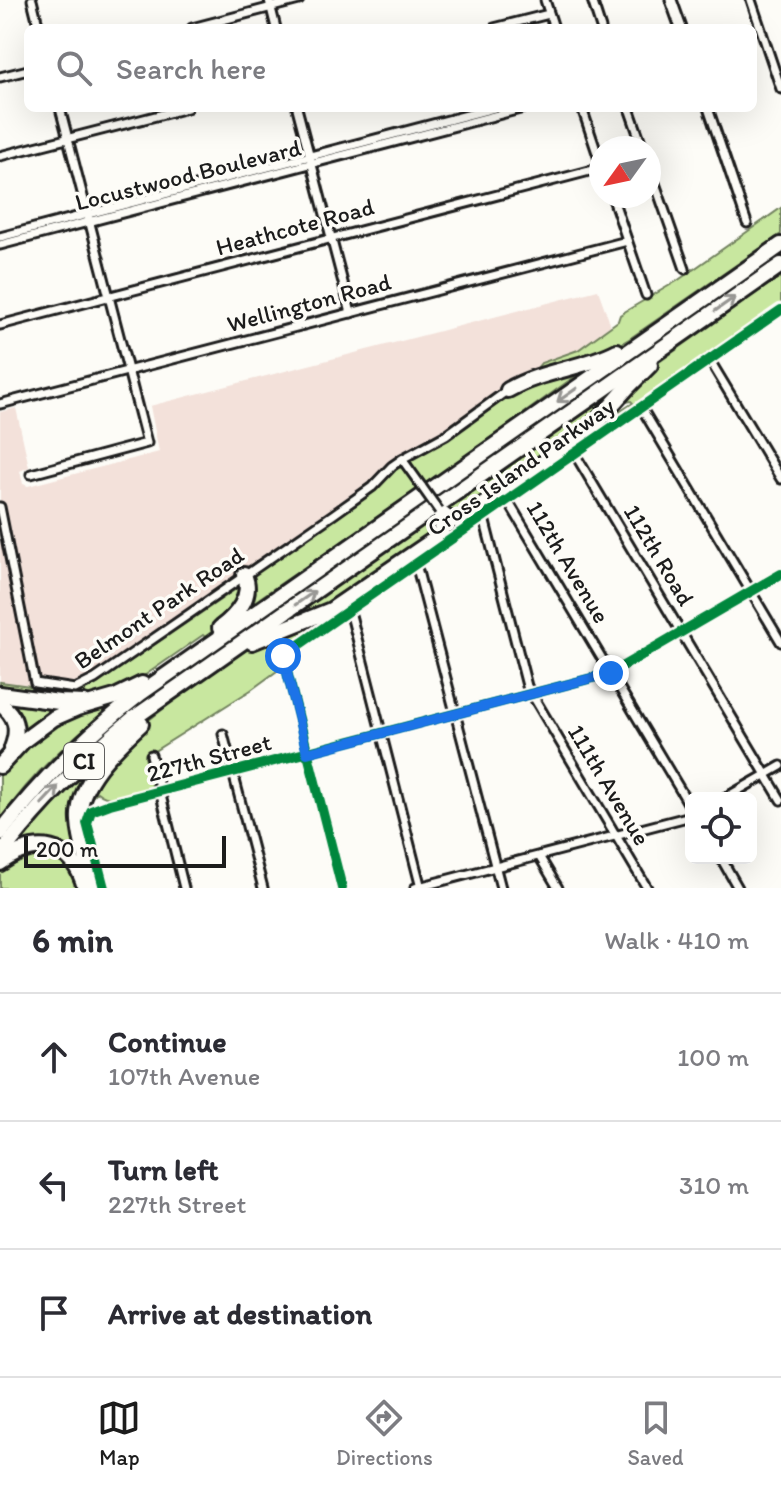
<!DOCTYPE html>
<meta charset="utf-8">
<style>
body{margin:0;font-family:Itim,sans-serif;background:#f7f7f7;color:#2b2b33}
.controls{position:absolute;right:24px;bottom:24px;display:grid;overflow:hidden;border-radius:12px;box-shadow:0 8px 32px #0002}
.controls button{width:72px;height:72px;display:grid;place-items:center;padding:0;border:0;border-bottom:2px solid #e1e1e2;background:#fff;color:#2b2b33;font:40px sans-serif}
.compass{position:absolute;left:589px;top:136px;width:72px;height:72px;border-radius:50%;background:#fff;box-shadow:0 8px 32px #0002;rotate:237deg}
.scale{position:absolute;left:24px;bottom:20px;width:202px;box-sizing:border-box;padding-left:8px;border:4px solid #1c1c1c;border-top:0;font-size:22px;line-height:28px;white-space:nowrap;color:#1c1c1c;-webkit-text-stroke:6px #fdfcf7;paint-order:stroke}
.stop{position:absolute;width:24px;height:24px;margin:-18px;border:6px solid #1a73e8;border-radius:50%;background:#fff}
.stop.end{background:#1a73e8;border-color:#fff;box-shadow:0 2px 8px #0008}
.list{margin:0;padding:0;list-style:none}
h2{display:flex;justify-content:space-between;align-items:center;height:104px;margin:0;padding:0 32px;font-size:34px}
h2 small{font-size:26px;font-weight:400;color:#7c7c81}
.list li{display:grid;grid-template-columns:52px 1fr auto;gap:24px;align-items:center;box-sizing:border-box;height:128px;padding:0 32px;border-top:2px solid #e1e1e2}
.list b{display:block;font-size:30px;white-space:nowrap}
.list p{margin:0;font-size:26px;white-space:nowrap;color:#7c7c81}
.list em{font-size:26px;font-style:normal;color:#7c7c81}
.icon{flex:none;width:44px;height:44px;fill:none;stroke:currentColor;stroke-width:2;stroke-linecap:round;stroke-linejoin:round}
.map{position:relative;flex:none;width:781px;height:888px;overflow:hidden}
.search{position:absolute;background:#fff;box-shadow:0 8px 32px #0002;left:24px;right:24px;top:24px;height:88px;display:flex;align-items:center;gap:20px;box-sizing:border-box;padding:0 28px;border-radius:12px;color:#7c7c81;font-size:30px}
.sheet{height:488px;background:#fff}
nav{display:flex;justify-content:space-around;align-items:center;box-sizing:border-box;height:112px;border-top:2px solid #e1e1e2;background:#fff;font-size:22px;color:#7c7c81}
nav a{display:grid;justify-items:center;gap:4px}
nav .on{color:#1c1c1c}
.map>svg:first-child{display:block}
.built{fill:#f3e1da}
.green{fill:#c8e79f;stroke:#72825e;stroke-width:2}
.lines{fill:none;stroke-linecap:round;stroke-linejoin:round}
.minor-casing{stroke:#1c1c1c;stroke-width:13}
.tertiary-casing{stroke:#1c1c1c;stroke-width:15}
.motorway-casing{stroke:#1c1c1c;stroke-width:20}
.minor{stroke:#fdfcf7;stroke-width:7}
.tertiary{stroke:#fdfcf7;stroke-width:9}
.motorway{stroke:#fdfcf7;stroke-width:14}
.minor-bridge-casing{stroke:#1c1c1c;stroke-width:13;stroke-linecap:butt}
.minor-bridge{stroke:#fdfcf7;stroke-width:7}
.cycleway-casing{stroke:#fdfcf7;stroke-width:15}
.cycleway{stroke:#00873e;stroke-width:10}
.oneway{stroke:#989794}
.route{stroke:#1a73e8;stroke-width:10}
.labels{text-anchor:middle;stroke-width:7;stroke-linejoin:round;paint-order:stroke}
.shield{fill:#fdfcf7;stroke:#605f5e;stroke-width:2}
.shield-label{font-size:22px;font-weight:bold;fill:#1c1c1c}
.street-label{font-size:24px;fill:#1c1c1c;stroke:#fdfcf7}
</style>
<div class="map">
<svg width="781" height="888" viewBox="0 0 781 888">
<rect width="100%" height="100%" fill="#fdfcf7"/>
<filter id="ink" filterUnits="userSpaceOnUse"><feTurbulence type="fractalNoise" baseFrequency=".0125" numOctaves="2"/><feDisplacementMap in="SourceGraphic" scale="16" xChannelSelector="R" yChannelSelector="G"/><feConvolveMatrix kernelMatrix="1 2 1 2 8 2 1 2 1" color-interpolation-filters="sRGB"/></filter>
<g filter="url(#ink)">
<path class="built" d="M 598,290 L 611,326 L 102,685 L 90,692 L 0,686 L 0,412 L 16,408 L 29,467 L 20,471 L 23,484 L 28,486 L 159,452 L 150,406 Z"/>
<g class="green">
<path d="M 781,208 L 781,234 L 629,339 L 603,354 L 533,373 L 541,363 L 578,350 L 618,321 L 620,315 L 626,311 L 677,281 Z"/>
<path d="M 781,276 L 781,305 L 283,649 L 278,658 L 280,668 L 277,671 L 251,690 L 145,757 L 152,786 L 149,789 C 132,794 112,805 97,792 L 88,801 L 82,827 L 85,799 L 97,778 L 140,727 L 181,695 L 253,645 L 316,621 L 447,523 L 633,403 L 631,401 L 622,403 L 652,367 Z"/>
<path d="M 585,369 L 427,484 L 412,464 L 411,460 L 416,454 L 440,444 L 526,384 Z"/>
<path d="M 626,379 L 582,429 L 462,514 L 454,514 L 443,507 Z"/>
<path d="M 398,467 L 405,469 L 420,491 L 403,503 L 401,501 L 244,609 L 250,580 L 252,576 L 361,499 Z"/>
<path d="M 435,513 L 437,515 L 436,532 L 330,606 L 287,623 L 290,614 L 371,557 L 374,559 Z"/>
<path d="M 239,587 L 241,590 C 241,610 219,626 205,637 L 203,635 L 144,676 L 128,684 L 128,688 L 83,700 L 0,690 L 0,682 L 67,691 L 77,691 L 94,686 Z"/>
<path d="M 0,700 L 55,705 L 54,712 L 23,735 Z"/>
<path d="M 113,705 C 71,738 30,776 0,820 L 0,773 L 12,758 L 64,718 Z"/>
<path d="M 126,731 L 85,782 L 90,888 L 76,860 L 24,845 L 19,840 L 58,793 Z"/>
<path d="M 30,851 L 62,858 L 81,888 L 0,888 L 0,869 Z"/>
</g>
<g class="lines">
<g class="minor-casing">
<g id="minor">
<path d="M 32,0 L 39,28"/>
<path d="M 269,0 L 276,28"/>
<path d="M 545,0 L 554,28"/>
<path d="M 592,0 L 601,28"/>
<path d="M 751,0 L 781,89"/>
<path d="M 192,28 L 299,0"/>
<path d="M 494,28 L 549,14"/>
<path d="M 0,77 L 28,70"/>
<path d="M 297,108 L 351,313"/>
<path d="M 582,108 L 601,165"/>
<path d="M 629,108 L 643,148"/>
<path d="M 708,108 L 747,223"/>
<path d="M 0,156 L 187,108"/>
<path d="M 649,166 L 685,269"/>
<path d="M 612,196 L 646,295"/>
<path d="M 0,237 L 494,108"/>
<path d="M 0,245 L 524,108"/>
<path d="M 0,325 L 601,168"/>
<path d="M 709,359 L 781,479"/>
<path d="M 0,404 L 627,241"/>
<path d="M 641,407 L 781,642"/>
<path d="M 575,454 L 781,800"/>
<path d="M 402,459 L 422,487"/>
<path d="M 31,474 L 147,443 L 60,108"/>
<path d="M 508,501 L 691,808"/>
<path d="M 0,507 L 35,683 L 75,689 L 95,679 L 334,514 L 372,487 L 392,466 L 402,459 L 446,435 L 508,390"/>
<path d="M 484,518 L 527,686 L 647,888"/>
<path d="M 416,564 L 501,888"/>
<path d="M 350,611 L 421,888"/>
<path d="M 223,734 L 263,888"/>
<path d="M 151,755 L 184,888"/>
<path d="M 725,798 L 781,766"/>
<path d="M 539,856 L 558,888"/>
<path d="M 721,858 L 738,888"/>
<path d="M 104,888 L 87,823 L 91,811 L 110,804 L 611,673 L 781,574"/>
<path d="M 342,888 L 283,656 L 781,310"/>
<path d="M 415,888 L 691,816"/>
</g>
</g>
<g class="tertiary-casing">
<path id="tertiary" d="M 671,0 L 681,28"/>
</g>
<g class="motorway-casing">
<g id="motorway">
<path d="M 508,390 C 542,370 583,369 617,351"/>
<path d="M 439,511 C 448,520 454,523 466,517 L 580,437 L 600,418 L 627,388 L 650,365"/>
<path d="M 220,628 C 236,616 254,596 244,575"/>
<path d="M 252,642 L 331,610 L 435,539 C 444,531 445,521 439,511"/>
<path d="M 0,694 L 59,702 L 84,703"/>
<path d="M 0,704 C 17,716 19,730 12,748"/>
<path d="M 0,766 L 23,741 L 54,718 L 77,708 L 115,697 L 142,684"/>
<path d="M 0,833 C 41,780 88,734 141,693 L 781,245"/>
<path d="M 0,855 C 39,804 84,759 134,718 L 781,265"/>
<path d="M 0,863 C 35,838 73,841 85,888"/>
<path d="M 93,888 C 90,865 80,844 79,821 C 76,784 116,747 141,724"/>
</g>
</g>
<use href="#minor" class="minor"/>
<use href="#tertiary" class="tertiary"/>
<use href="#motorway" class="motorway"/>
<g class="minor-bridge-casing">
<path id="minor-bridge" d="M 422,487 L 439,511"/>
</g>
<use href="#minor-bridge" class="minor-bridge"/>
<g class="cycleway-casing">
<g id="cycleway">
<path d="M 104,888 L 87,823 L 91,811 L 110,804 L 611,673 L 781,574"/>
<path d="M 342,888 L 283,656 L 781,310"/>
</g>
</g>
<use href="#cycleway" class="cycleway"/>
</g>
<defs><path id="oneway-shaft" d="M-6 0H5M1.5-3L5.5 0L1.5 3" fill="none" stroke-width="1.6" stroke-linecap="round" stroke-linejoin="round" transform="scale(2)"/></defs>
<g class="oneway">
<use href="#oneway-shaft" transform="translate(725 304) rotate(-35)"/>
<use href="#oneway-shaft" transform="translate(567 395) rotate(145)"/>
<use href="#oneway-shaft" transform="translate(305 598) rotate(-35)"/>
<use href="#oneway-shaft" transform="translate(50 795) rotate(-47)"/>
</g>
</g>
<g class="lines" filter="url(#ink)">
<path class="route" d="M 283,656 L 307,753 L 611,673"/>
</g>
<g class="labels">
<rect class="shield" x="64" y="743" width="40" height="36" rx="6"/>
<g class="shield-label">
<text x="84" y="769">CI</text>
</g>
<g class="street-label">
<text transform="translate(188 175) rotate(-14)" y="8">Locustwood Boulevard</text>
<text transform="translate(295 227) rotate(-15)" y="8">Heathcote Road</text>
<text transform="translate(309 303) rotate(-15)" y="8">Wellington Road</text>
<text transform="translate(521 467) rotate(-35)" y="8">Cross Island Parkway</text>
<text transform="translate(659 555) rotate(59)" y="8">112th Road</text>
<text transform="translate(568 562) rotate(59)" y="8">112th Avenue</text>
<text transform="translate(159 608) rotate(-34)" y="8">Belmont Park Road</text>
<text transform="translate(209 758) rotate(-15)" y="8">227th Street</text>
<text transform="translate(609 785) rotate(59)" y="8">111th Avenue</text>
</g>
</g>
</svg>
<div class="controls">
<button><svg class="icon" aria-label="locate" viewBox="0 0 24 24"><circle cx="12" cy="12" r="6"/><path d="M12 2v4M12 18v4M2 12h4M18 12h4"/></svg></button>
</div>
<svg class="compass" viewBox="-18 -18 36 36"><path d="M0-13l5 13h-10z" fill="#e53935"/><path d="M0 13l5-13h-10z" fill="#7c7c81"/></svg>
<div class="scale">200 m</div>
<div class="stop" style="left:283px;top:656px"></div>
<div class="stop end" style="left:611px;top:673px"></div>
<div class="search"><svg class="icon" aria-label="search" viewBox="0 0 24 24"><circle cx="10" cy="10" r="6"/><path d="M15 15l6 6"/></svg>Search here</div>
</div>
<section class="sheet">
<h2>6 min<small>Walk · 410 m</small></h2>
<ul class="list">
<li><svg class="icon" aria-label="ahead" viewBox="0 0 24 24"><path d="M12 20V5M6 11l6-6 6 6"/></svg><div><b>Continue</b><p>107th Avenue</p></div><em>100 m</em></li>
<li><svg class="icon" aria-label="left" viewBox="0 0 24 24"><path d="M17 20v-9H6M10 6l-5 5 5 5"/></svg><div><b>Turn left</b><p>227th Street</p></div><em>310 m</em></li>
<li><svg class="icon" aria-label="arrive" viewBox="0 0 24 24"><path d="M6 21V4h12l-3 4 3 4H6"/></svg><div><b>Arrive at destination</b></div></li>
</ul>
</section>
<nav>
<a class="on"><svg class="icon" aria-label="map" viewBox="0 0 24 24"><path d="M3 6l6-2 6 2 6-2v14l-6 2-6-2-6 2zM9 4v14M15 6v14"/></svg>Map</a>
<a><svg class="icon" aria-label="directions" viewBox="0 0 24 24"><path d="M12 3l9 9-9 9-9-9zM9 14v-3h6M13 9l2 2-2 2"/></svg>Directions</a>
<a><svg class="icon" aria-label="saved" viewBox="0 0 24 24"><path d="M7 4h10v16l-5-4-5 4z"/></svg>Saved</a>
</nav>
